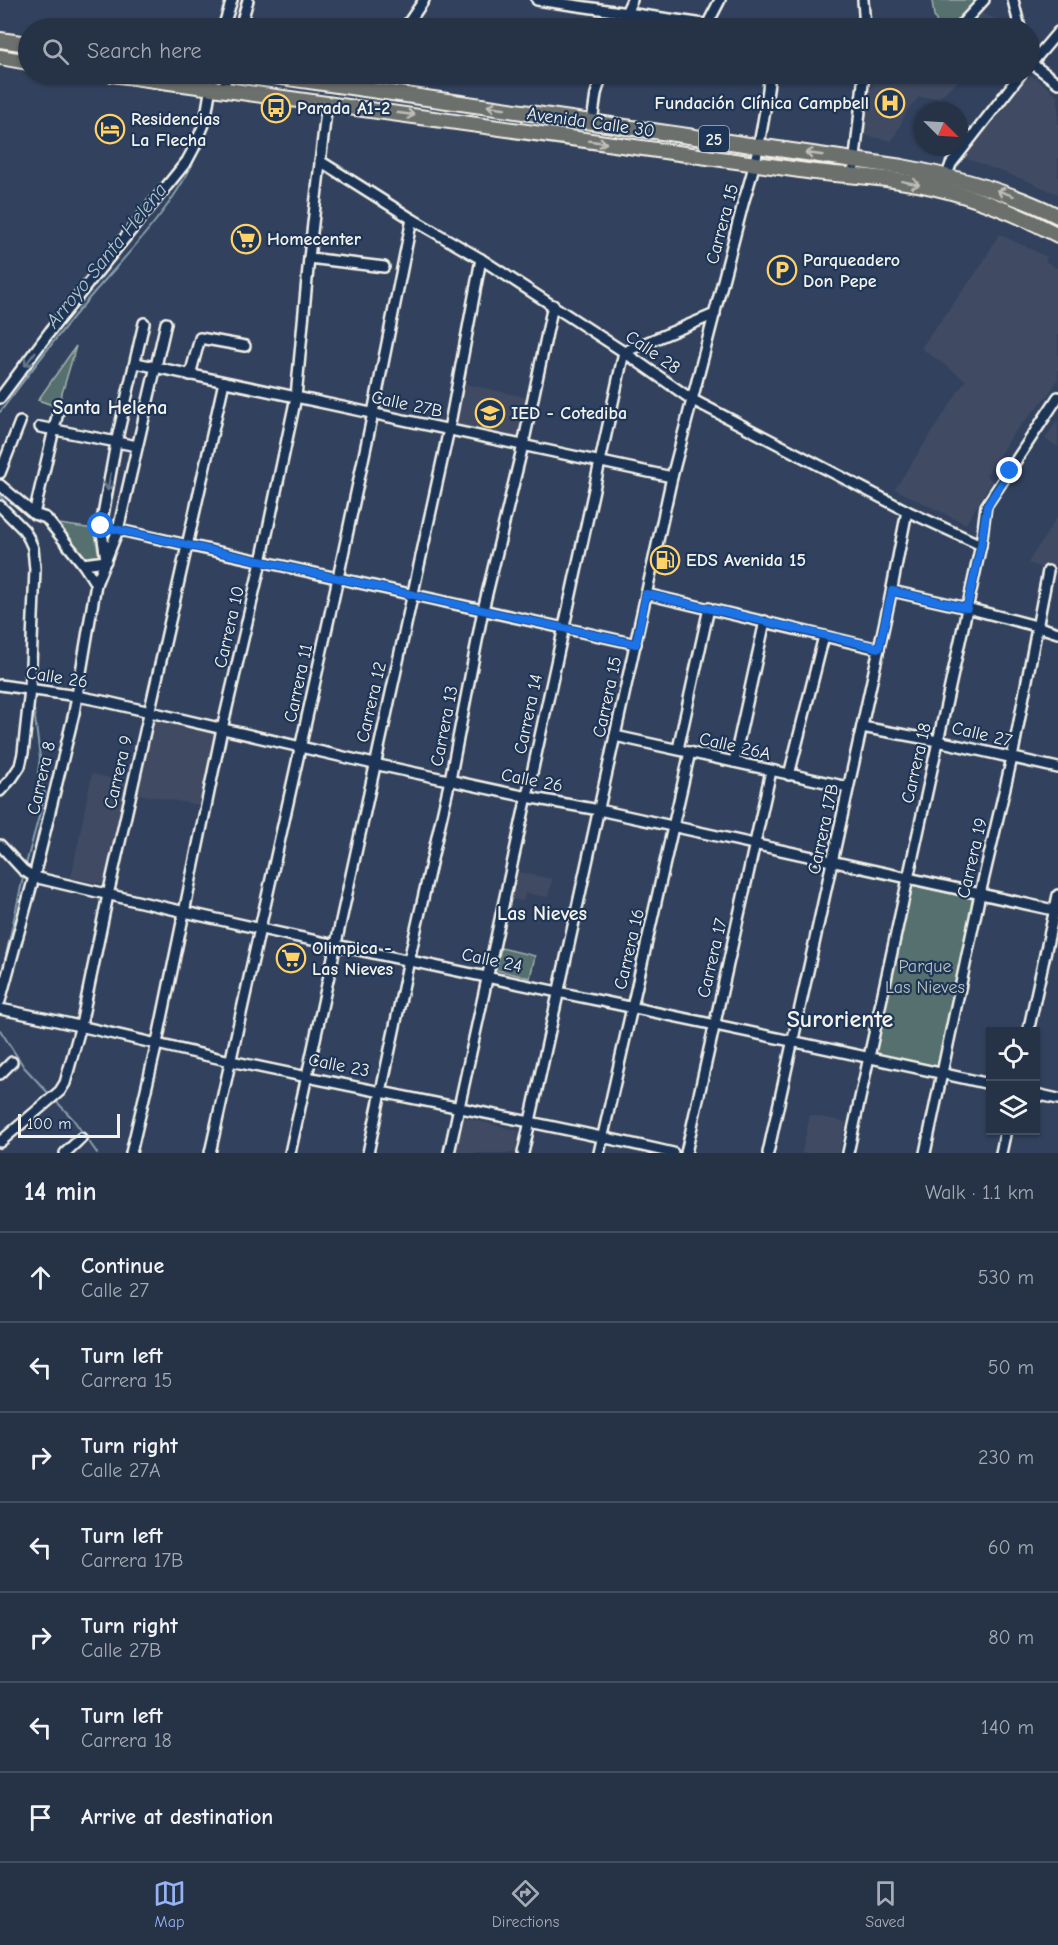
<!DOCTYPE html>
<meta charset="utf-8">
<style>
body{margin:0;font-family:"Comic Neue",sans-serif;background:#323e51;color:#f1f3f6}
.controls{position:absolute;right:18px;bottom:18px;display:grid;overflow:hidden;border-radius:0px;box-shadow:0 2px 4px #0004}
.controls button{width:54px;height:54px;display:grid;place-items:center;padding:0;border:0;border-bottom:2px solid #424d5f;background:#263246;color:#f1f3f6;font:30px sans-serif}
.compass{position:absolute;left:914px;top:102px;width:54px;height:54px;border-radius:50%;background:#263246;box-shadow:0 2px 4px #0004;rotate:114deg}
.scale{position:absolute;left:18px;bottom:15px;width:102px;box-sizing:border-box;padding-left:6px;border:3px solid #f4f1e8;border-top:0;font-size:16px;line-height:21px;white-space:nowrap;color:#f4f1e8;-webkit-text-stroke:4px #1d3557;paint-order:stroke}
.stop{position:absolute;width:18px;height:18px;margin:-14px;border:4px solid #1a73e8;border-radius:50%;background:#fff}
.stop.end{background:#1a73e8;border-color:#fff;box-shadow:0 2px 6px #0008}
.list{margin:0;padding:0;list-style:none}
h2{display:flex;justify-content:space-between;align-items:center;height:78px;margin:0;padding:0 24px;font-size:26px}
h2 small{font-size:20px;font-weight:400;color:#a4aab3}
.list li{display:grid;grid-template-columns:39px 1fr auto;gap:18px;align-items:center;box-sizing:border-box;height:90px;padding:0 24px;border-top:2px solid #424d5f}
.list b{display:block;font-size:22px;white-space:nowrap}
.list p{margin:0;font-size:20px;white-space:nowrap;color:#a4aab3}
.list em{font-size:20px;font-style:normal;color:#a4aab3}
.icon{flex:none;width:33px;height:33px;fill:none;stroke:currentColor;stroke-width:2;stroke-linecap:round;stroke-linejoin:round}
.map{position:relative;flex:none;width:1058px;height:1153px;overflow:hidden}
.search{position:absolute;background:#263246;box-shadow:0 2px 4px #0004;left:18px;right:18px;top:18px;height:66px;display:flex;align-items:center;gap:15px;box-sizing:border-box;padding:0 21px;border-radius:33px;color:#a4aab3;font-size:22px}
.sheet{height:708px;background:#263246}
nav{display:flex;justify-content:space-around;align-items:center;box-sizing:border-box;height:84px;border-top:2px solid #424d5f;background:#263246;font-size:16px;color:#a4aab3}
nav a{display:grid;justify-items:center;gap:3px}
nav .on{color:#95b2f1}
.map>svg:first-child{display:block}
.built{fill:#414b63}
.green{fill:#55706e;stroke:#a4b0ab;stroke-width:1.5}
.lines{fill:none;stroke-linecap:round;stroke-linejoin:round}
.stream{stroke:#879fad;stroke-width:2}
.minor-casing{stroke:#f4f1e8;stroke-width:14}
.highway-casing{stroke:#f4f1e8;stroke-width:18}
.minor{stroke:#1d3557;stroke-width:9}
.highway{stroke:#6c706d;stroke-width:14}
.oneway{stroke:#bebdb7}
.oneway2{stroke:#68778a}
.route{stroke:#1a73e8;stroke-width:8}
.labels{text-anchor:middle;stroke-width:4.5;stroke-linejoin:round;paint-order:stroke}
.shield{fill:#1d3557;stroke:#b4b9bc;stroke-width:1.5}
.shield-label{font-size:16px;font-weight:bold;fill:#f4f1e8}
.poi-label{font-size:18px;font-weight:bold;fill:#f4f1e8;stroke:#1d3557;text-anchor:start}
.street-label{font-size:18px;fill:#f4f1e8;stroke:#1d3557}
.park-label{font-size:18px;fill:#bcc4bd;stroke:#1d3557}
.water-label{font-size:20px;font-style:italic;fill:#b4c1c5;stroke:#1d3557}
.neighbourhood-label{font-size:20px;font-weight:bold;fill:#f4f1e8;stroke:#1d3557}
.district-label{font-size:24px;font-weight:bold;fill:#f4f1e8;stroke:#1d3557}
</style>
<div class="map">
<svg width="1058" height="1153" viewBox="0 0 1058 1153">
<rect width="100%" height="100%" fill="#32425e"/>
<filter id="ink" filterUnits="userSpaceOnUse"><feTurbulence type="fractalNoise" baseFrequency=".0167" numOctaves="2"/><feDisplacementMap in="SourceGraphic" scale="12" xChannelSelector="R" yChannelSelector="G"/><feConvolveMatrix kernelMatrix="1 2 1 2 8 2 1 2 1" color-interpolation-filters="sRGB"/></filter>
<g filter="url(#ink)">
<g class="built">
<path d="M 979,12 L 1007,24 L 1010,25 L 1007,28 L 967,28 Z"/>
<path d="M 869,74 L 965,74 L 951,88 L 949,88 L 939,98 L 919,97 L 908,109 L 892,141 L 863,135 L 867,97 L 873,85 L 868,82 Z"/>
<path d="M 1030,74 L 1058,96 L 1058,194 L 1025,180 L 965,158 Z"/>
<path d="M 999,234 L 1047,257 L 1045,261 L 1058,269 L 1058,379 L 1048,395 L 1012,435 L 986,476 L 992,480 L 966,524 L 895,489 L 966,380 L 921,348 L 981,266 Z"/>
<path d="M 462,383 L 528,398 L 519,441 L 453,427 Z"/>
<path d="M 1057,421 L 1058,422 L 1058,447 L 1045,439 Z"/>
<path d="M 1058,516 L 1058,573 L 1028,563 Z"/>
<path d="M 152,717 L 215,732 L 200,805 L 133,793 Z"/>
<path d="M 92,774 L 128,782 L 104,884 L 71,878 Z"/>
<path d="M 518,872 L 552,879 L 548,897 L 525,893 L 523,901 L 512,899 L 515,885 L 510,883 L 511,878 L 516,879 Z"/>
<path d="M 810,1115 L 846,1122 L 839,1153 L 802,1153 Z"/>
<path d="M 461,1117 L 519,1131 L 515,1153 L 453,1153 Z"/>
</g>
<g class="green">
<path d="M 932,0 L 976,0 L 952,28 L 939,28 L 934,16 Z"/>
<path d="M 76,346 L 58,407 L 38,400 Z"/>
<path d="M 59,524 L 94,529 L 99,556 L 83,559 Z"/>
<path d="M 910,885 L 976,899 L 940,1067 L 874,1053 Z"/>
<path d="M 501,948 L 535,956 L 530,978 L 496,970 Z"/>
</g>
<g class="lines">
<g class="stream">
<path d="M 0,412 C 28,375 55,338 85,303 C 127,253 182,201 203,139"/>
<path d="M 0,496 L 36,537 L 37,546"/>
<path d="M 37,624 L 39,573"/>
<path d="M 25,868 L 45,794 L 38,773 L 40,758 L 33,701"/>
<path d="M 0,983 L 24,873"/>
<path d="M 0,1030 L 24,1067 L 51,1096"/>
<path d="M 55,1100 L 73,1119 L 97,1153"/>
</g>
<g class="minor-casing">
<g id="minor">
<path d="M 537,0 L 732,28"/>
<path d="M 863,0 L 865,28"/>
<path d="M 1013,0 L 1020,28"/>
<path d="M 707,25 L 720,0"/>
<path d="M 223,28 L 232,0"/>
<path d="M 240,28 L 248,0"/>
<path d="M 405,28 L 424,0"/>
<path d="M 619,28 L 632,0"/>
<path d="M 958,28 L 984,0"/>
<path d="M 1030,60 L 1031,63 L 1058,83"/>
<path d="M 1030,65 L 1058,32"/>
<path d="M 363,89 L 374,74"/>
<path d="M 223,90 L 227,74"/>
<path d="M 592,122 L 596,94 L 602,74"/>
<path d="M 320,161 L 412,219 L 481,259 L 624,352 L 691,399 L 907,511 L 981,545"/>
<path d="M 947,175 L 951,164 L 1021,74"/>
<path d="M 853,176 L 864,74"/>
<path d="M 309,258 L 384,267"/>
<path d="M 136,363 L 672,477"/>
<path d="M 190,375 L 200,338 L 245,346"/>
<path d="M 0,398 L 57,322 L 187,161 L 194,148 L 205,122 L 213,74"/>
<path d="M 40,427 L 137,446"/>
<path d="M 0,473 L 20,422"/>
<path d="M 0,485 L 34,514 L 46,518 L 83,564 L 96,584"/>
<path d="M 0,506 L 24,530 L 29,539 L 33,548 L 35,569 L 30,689 L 23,753 L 20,766 L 12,778 L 0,791"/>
<path d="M 34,514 L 59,408"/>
<path d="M 101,526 L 636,644"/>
<path d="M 106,559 L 101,526 L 116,443 L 144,323"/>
<path d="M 83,564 L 106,561"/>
<path d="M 892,591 L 967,608 L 1036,626 L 1058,633"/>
<path d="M 646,594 L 879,649"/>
<path d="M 0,685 L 77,696 L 107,702 L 374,764 L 527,797 L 599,810 L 1058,911"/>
<path d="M 862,727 L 938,741 L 1058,768"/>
<path d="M 615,736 L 848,787"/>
<path d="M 678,749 L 709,608"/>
<path d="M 734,762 L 765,621"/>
<path d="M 789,775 L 824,636"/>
<path d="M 0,845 L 23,870 L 34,877 C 351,953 672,1013 990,1084"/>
<path d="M 0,1001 L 34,877 L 74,713 L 96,584 L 118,530 L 166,323"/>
<path d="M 0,1009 C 77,1024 154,1044 231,1061 C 378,1093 526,1119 673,1153"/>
<path d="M 1028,1032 L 1058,895"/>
<path d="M 0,1074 L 12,1062"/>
<path d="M 1036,1094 L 1058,1099"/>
<path d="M 0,1142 L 60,1091 L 65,1083 L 81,1025 L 108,895 L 224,382"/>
<path d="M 65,1153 L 81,1138"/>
<path d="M 131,1153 L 157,1043 L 222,729 L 261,562 L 296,397 L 309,258 L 327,103"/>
<path d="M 210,1153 L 338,578 L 373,413 L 412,219"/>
<path d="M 290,1153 L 449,429 L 481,259"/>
<path d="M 368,1153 L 409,960 L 450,780 L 483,610 L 523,445 L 553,305"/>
<path d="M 449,1153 L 624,352 L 715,314"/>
<path d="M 523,1153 L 672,477 L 744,200 C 758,159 765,116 770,74"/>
<path d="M 599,1153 L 690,752"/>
<path d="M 686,1153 L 771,771"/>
<path d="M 768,1153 L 889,603 L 907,511"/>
<path d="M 848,1153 L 981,545 L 986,506 L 1058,397"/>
<path d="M 925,1153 L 980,894 L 1012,758 L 1048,571"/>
<path d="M 1001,1153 L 1006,1130"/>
</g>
</g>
<g class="highway-casing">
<g id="highway">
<path d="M 0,40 L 28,44"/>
<path d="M 0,57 L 28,62"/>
<path d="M 112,74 L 807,171 C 838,175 869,176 900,181 C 955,189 1009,209 1058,235"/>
<path d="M 261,74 L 902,167 C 956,177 1008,191 1058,216"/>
</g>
</g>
<use href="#minor" class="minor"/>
<use href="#highway" class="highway"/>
</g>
<defs><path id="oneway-shaft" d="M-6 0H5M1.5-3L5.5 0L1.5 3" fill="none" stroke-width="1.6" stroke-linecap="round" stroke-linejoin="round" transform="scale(1.5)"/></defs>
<g class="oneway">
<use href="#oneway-shaft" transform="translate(496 107) rotate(-172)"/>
<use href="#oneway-shaft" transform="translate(406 114) rotate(8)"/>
<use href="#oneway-shaft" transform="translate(598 142) rotate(8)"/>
<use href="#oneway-shaft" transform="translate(814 154) rotate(-172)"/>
<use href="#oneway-shaft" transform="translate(911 183) rotate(12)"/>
<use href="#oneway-shaft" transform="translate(1005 193) rotate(-161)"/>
</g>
<g class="oneway2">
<use href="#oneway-shaft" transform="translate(30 359) rotate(127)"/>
<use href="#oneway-shaft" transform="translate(109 482) rotate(101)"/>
</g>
</g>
<g class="lines" filter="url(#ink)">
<path class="route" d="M 101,526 L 636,644 L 646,594 L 879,648 L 892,591 L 967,608 L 981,546 L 987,506 L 1010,471"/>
</g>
<defs>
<g id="hospital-ring" transform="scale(1.5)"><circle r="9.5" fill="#1d3557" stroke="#ffd166" stroke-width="1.5"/><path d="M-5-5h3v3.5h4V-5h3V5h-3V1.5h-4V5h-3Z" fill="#ffd166"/></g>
<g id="bus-ring" transform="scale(1.5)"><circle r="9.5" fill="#1d3557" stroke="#ffd166" stroke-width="1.5"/><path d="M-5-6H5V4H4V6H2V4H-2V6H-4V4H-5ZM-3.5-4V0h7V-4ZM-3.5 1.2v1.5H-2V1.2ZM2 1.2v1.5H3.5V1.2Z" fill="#ffd166"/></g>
<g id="hotel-ring" transform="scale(1.5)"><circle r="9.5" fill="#1d3557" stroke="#ffd166" stroke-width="1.5"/><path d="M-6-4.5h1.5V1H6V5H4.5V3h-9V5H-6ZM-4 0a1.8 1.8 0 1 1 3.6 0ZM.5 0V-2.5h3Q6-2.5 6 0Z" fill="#ffd166"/></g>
<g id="supermarket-ring" transform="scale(1.5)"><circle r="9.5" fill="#1d3557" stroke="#ffd166" stroke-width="1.5"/><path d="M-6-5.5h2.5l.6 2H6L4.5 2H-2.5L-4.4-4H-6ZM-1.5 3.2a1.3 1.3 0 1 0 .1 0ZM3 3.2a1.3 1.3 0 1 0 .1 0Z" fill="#ffd166"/></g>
<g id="parking-ring" transform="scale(1.5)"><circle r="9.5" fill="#1d3557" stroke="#ffd166" stroke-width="1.5"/><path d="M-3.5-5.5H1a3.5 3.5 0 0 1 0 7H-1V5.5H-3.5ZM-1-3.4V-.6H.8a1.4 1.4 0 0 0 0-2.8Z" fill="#ffd166"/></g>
<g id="school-ring" transform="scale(1.5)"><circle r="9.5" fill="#1d3557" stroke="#ffd166" stroke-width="1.5"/><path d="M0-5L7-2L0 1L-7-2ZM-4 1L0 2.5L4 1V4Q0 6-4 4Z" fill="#ffd166"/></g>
<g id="fuel-ring" transform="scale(1.5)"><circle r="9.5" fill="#1d3557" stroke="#ffd166" stroke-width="1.5"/><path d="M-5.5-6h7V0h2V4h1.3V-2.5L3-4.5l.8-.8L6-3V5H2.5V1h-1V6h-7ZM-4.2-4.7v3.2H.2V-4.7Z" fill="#ffd166"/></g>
</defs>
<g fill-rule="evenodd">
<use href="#hospital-ring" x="890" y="103"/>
<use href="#bus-ring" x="276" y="108"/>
<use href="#hotel-ring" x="110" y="129"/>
<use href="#supermarket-ring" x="246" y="239"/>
<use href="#parking-ring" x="782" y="270"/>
<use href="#school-ring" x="490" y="413"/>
<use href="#fuel-ring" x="665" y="560"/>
<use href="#supermarket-ring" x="291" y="958"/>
</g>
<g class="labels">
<rect class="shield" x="699" y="126" width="30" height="26" rx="4.5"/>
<g class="shield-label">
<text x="714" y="145">25</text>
</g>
<g class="poi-label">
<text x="869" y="109" text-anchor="end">Fundación Clínica Campbell</text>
<text x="297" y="114">Parada A1-2</text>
<text x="131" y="125">Residencias<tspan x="131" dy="21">La Flecha</tspan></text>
<text x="267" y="245">Homecenter</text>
<text x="803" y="266">Parqueadero<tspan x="803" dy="21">Don Pepe</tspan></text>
<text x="511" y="419">IED - Cotediba</text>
<text x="686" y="566">EDS Avenida 15</text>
<text x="312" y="954">Olimpica -<tspan x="312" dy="21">Las Nieves</tspan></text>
</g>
<g class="street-label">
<text transform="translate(591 122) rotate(8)" y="6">Avenida Calle 30</text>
<text transform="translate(722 224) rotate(-75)" y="6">Carrera 15</text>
<text transform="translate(653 352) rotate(35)" y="6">Calle 28</text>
<text transform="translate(407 404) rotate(12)" y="6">Calle 27B</text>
<text transform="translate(229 627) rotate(-77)" y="6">Carrera 10</text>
<text transform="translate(57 677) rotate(9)" y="6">Calle 26</text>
<text transform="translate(298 683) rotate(-78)" y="6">Carrera 11</text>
<text transform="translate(607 697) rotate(-78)" y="6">Carrera 15</text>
<text transform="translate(371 702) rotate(-77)" y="6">Carrera 12</text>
<text transform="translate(528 714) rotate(-78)" y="6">Carrera 14</text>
<text transform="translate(444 726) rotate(-79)" y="6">Carrera 13</text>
<text transform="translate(982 734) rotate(13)" y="6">Calle 27</text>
<text transform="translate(735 746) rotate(13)" y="6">Calle 26A</text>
<text transform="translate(916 763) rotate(-77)" y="6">Carrera 18</text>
<text transform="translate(118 772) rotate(-77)" y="6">Carrera 9</text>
<text transform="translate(41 778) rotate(-77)" y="6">Carrera 8</text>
<text transform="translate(532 780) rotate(11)" y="6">Calle 26</text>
<text transform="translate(823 829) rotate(-78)" y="6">Carrera 17B</text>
<text transform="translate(972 858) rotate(-77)" y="6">Carrera 19</text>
<text transform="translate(629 949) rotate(-77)" y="6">Carrera 16</text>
<text transform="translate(712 958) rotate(-77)" y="6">Carrera 17</text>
<text transform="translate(492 960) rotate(12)" y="6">Calle 24</text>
<text transform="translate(339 1065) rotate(11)" y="6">Calle 23</text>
</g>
<g class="park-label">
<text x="925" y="972">Parque<tspan x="925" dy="21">Las Nieves</tspan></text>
</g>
<g class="water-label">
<text transform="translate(106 255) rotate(-51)" y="7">Arroyo Santa Helena</text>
</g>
<g class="neighbourhood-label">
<text x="110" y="414">Santa Helena</text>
<text x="542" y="920">Las Nieves</text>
</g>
<g class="district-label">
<text x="840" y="1027">Suroriente</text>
</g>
</g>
</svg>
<div class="controls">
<button><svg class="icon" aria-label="locate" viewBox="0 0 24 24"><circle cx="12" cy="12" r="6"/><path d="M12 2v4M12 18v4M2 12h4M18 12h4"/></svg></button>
<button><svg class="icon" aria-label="layers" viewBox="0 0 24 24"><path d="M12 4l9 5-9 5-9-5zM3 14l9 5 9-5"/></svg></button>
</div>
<svg class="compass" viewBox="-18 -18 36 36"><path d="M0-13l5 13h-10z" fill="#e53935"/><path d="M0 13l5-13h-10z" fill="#a4aab3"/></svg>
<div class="scale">100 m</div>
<div class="stop" style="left:101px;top:526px"></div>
<div class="stop end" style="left:1010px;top:471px"></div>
<div class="search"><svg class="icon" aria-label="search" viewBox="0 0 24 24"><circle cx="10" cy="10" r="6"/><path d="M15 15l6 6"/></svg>Search here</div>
</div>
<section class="sheet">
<h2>14 min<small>Walk · 1.1 km</small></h2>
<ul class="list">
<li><svg class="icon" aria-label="ahead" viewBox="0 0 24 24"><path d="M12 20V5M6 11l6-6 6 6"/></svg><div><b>Continue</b><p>Calle 27</p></div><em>530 m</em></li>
<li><svg class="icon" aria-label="left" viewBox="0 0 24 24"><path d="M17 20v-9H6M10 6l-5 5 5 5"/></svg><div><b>Turn left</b><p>Carrera 15</p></div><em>50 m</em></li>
<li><svg class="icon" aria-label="right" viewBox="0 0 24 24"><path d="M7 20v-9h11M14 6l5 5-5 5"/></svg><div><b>Turn right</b><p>Calle 27A</p></div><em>230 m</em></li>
<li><svg class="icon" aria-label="left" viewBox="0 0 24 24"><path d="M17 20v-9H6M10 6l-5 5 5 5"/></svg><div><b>Turn left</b><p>Carrera 17B</p></div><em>60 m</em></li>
<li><svg class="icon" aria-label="right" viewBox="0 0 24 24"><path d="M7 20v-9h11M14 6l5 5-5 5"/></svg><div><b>Turn right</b><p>Calle 27B</p></div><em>80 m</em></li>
<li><svg class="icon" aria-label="left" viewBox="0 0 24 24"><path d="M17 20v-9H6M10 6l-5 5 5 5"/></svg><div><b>Turn left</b><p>Carrera 18</p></div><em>140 m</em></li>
<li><svg class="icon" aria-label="arrive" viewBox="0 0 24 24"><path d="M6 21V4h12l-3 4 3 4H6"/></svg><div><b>Arrive at destination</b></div></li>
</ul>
</section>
<nav>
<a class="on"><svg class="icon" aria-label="map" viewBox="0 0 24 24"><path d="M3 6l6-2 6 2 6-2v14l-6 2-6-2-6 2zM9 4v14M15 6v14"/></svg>Map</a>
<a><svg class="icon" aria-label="directions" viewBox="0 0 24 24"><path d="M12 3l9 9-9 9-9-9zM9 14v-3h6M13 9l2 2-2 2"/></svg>Directions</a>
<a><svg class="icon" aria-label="saved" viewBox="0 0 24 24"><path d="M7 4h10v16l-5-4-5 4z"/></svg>Saved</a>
</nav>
